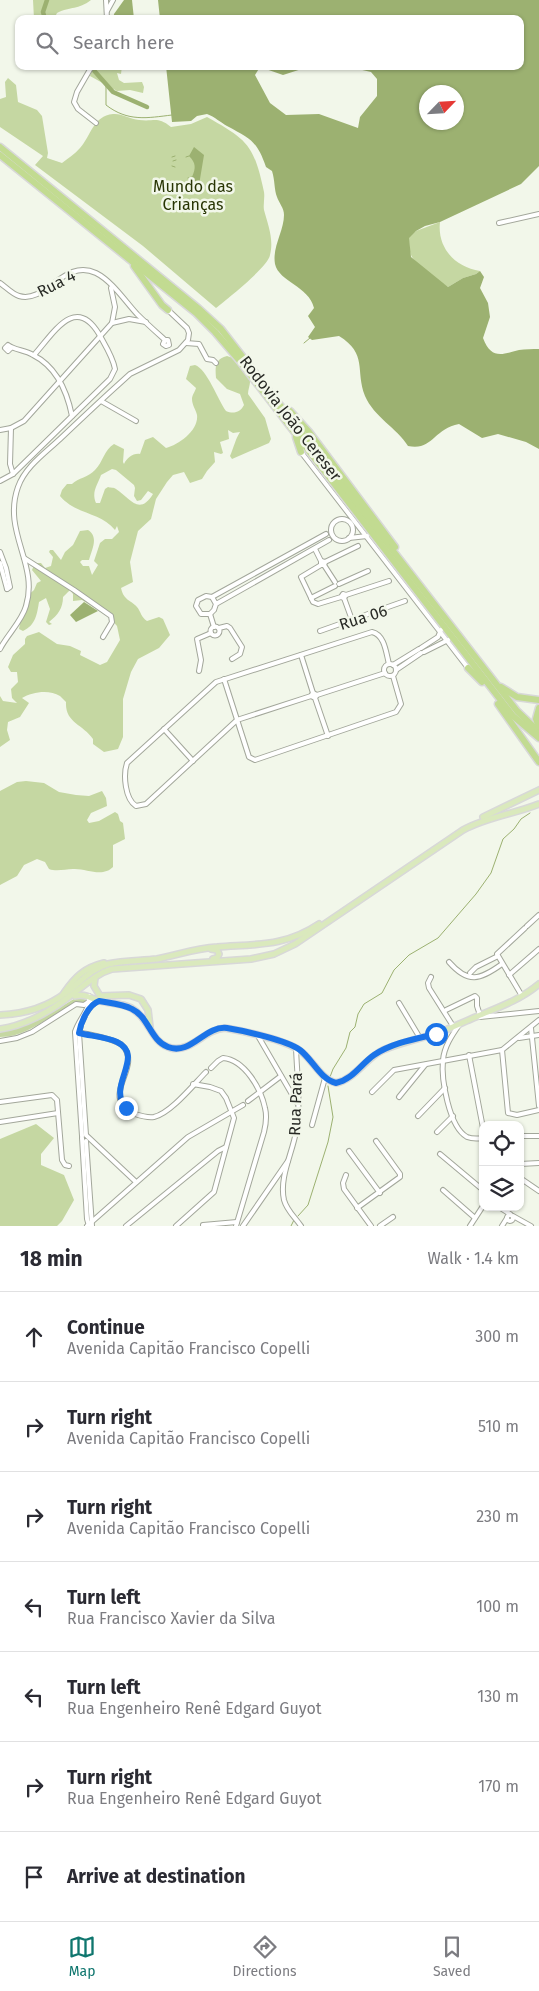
<!DOCTYPE html>
<meta charset="utf-8">
<style>
body{margin:0;font-family:"Fira Sans",sans-serif;background:#f7f7f7;color:#2b2b33}
.controls{position:absolute;right:15px;bottom:15px;display:grid;overflow:hidden;border-radius:10px;box-shadow:0 1px 4px #0004}
.controls button{width:45px;height:45px;display:grid;place-items:center;padding:0;border:0;border-bottom:1px solid #e1e1e2;background:#fff;color:#2b2b33;font:25px sans-serif}
.compass{position:absolute;left:419px;top:85px;width:45px;height:45px;border-radius:50%;background:#fff;box-shadow:0 1px 4px #0004;rotate:65deg}
.stop{position:absolute;width:15px;height:15px;margin:-11px;border:4px solid #1a73e8;border-radius:50%;background:#fff}
.stop.end{background:#1a73e8;border-color:#fff;box-shadow:0 1px 5px #0008}
.list{margin:0;padding:0;list-style:none}
h2{display:flex;justify-content:space-between;align-items:center;height:65px;margin:0;padding:0 20px;font-size:21px}
h2 small{font-size:16px;font-weight:400;color:#7c7c81}
.list li{display:grid;grid-template-columns:32px 1fr auto;gap:15px;align-items:center;box-sizing:border-box;height:90px;padding:0 20px;border-top:1px solid #e1e1e2}
.list b{display:block;font-size:19px;white-space:nowrap}
.list p{margin:0;font-size:16px;white-space:nowrap;color:#7c7c81}
.list em{font-size:16px;font-style:normal;color:#7c7c81}
.icon{flex:none;width:28px;height:28px;fill:none;stroke:currentColor;stroke-width:2;stroke-linecap:round;stroke-linejoin:round}
.map{position:relative;flex:none;width:539px;height:1226px;overflow:hidden}
.search{position:absolute;background:#fff;box-shadow:0 1px 4px #0004;left:15px;right:15px;top:15px;height:55px;display:flex;align-items:center;gap:12px;box-sizing:border-box;padding:0 18px;border-radius:10px;color:#7c7c81;font-size:19px}
.sheet{height:695px;background:#fff}
nav{display:flex;justify-content:space-around;align-items:center;box-sizing:border-box;height:70px;border-top:1px solid #e1e1e2;background:#fff;font-size:14px;color:#7c7c81}
nav a{display:grid;justify-items:center;gap:2px}
nav .on{color:#0f766e}
.map>svg:first-child{display:block}
.green{fill:#c5d7a2;fill-rule:evenodd}
.water{fill:#9cb171;fill-rule:evenodd}
.lines{fill:none;stroke-linecap:round;stroke-linejoin:round}
.stream{stroke:#9cb171;stroke-width:1}
.river{stroke:#9cb171;stroke-width:4.5}
.minor-casing{stroke:#a3a79b;stroke-width:6}
.major-casing{stroke:#d8d8d8;stroke-width:8}
.highway-casing{stroke:#d8d8d8;stroke-width:9}
.minor{stroke:#fff;stroke-width:4}
.major{stroke:#dae9bd;stroke-width:5}
.highway{stroke:#c2db91;stroke-width:6}
.route{stroke:#1a73e8;stroke-width:6}
.labels{text-anchor:middle;stroke-width:5;stroke-linejoin:round;paint-order:stroke}
.park-label{font-size:16px;fill:#283504;stroke:#f2f7ea}
.street-label{font-size:16px;fill:#272924;stroke:#f2f7ea}
</style>
<div class="map">
<svg width="539" height="1226" viewBox="0 0 539 1226">
<rect width="100%" height="100%" fill="#f2f7ea"/>
<g class="green">
<path d="M 33,0 L 91,0 C 78,10 71,6 57,13 L 55,17 L 56,19 L 34,19 Z"/>
<path d="M 93,66 L 122,66 L 121,74 L 117,73 L 119,80 L 124,83 L 142,82 L 144,87 L 143,93 L 130,90 L 117,91 L 90,76 Z"/>
<path d="M 8,78 L 16,85 L 18,102 L 37,110 L 42,116 L 48,153 L 47,158 L 62,163 C 68,158 75,154 80,148 C 91,136 93,116 113,114 C 121,113 130,119 139,120 C 155,122 157,116 171,127 L 191,124 L 207,117 C 248,140 254,145 264,192 C 265,198 263,204 264,210 C 268,225 274,239 270,255 C 268,267 227,299 216,308 L 143,246 L 35,165 L 43,156 L 0,127 L 0,99 L 6,97 L 5,82 Z"/>
<path d="M 440,222 C 437,248 455,267 480,271 L 476,274 L 463,278 L 448,287 C 441,283 415,263 412,257 C 409,252 409,243 409,237 L 416,231 Z"/>
<path d="M 227,356 L 233,358 C 236,366 250,372 250,382 C 250,385 248,390 248,394 L 265,418 L 271,439 L 269,443 L 232,459 L 230,456 C 234,447 235,440 240,432 L 233,433 L 228,430 L 229,439 L 220,442 L 223,453 L 221,454 L 214,452 L 215,462 L 207,471 L 202,479 L 190,483 L 184,472 L 173,475 L 167,482 L 156,499 L 151,519 L 138,531 L 130,562 L 133,582 L 121,588 C 124,601 130,599 137,607 C 141,612 141,617 147,621 L 159,617 L 163,619 L 170,635 L 159,648 L 138,659 L 131,672 L 123,699 L 123,737 L 118,749 L 104,752 L 93,744 L 93,739 C 83,724 65,723 66,702 C 64,700 62,698 60,696 C 49,689 32,692 22,698 L 29,703 L 20,717 L 8,722 L 7,730 L 10,740 L 0,747 L 0,696 L 3,701 L 17,703 L 12,698 L 11,689 L 18,682 L 17,672 L 11,672 L 8,667 L 13,655 L 25,644 L 25,639 L 27,636 L 39,632 L 57,644 L 70,646 L 81,651 L 80,655 L 100,665 L 107,662 L 120,640 L 117,626 L 110,618 L 82,600 L 73,601 L 73,594 L 70,590 L 63,597 C 63,608 58,615 49,622 L 52,624 L 49,625 L 46,622 L 50,609 L 46,598 L 39,602 C 37,614 36,625 23,631 L 19,629 L 25,598 L 34,590 L 37,583 L 41,581 L 32,570 L 35,563 L 41,563 L 45,568 L 51,566 L 53,557 L 49,552 L 50,550 L 53,550 L 61,560 L 65,552 L 73,545 L 80,531 L 88,530 C 99,537 92,549 89,560 L 82,560 L 80,562 L 83,566 L 89,566 L 92,575 L 98,565 L 94,561 L 100,543 L 105,539 L 112,539 L 119,532 L 117,526 L 115,530 C 101,512 76,515 60,496 L 62,490 L 67,484 L 72,484 C 78,478 89,477 95,470 C 103,462 104,450 114,444 L 124,449 L 123,462 L 124,464 C 127,458 133,453 140,454 L 145,440 L 153,437 L 166,448 C 179,445 199,430 197,415 C 196,410 192,405 192,399 C 192,395 195,392 196,388 L 186,379 L 190,366 L 195,365 C 207,369 218,400 226,411 C 233,414 240,413 244,405 L 240,394 L 227,389 L 216,378 C 215,367 215,359 227,356 ZM 112,469 L 116,470 L 134,485 L 135,488 L 134,496 L 137,501 L 141,500 L 148,491 L 153,494 C 139,517 129,497 116,489 C 114,487 110,488 108,487 L 105,489 L 100,503 L 96,503 C 91,492 98,484 101,475 Z"/>
<path d="M 26,781 L 44,783 L 59,792 L 76,795 L 89,796 L 102,791 L 106,798 L 107,806 L 91,813 L 87,820 L 89,823 L 99,821 L 115,812 L 118,814 L 120,821 L 123,823 L 125,839 L 113,845 L 113,867 C 102,878 86,868 73,869 C 65,869 57,872 49,869 L 45,862 L 37,859 L 24,865 L 17,876 L 0,885 L 0,791 L 17,782 Z"/>
<path d="M 77,997 L 85,998 L 86,1001 C 82,1004 77,1003 72,1005 C 48,1016 28,1037 0,1037 L 0,1032 C 29,1027 53,1012 77,997 Z"/>
<path d="M 36,1124 L 54,1138 L 41,1154 L 41,1165 L 64,1175 L 74,1200 L 62,1221 L 57,1226 L 0,1226 L 0,1139 Z"/>
</g>
<g class="water">
<path d="M 124,0 L 132,0 L 134,19 L 113,19 L 114,14 Z"/>
<path d="M 158,0 L 539,0 L 539,166 L 521,184 L 440,222 L 425,226 L 416,231 L 409,238 L 411,257 L 448,287 L 463,278 L 476,274 L 480,271 L 484,277 L 480,288 L 488,303 L 490,317 L 483,338 C 491,359 501,355 519,350 C 525,349 533,349 539,349 L 539,449 L 526,442 L 498,434 L 482,438 L 459,424 C 433,429 433,451 408,446 C 397,428 374,417 365,396 C 355,370 368,354 339,336 L 312,340 L 308,337 L 315,327 L 308,316 L 314,308 C 309,286 279,282 275,264 C 272,247 284,231 284,215 C 284,208 279,203 277,197 C 274,190 275,180 272,171 L 266,167 C 257,141 251,139 227,126 C 220,122 215,117 207,114 L 197,116 L 191,121 L 172,122 L 166,66 L 311,66 L 283,75 L 260,67 L 255,75 L 270,103 L 286,115 L 319,114 L 358,128 L 360,117 L 377,96 L 377,79 L 371,72 L 345,66 L 520,66 L 520,19 L 160,19 ZM 426,92 L 456,92 L 456,122 L 426,122 Z"/>
<path d="M 194,147 L 204,155 L 199,185 L 196,184 L 192,177 C 196,168 196,163 189,156 Z"/>
<path d="M 84,602 L 98,611 L 76,622 L 70,615 Z"/>
</g>
<g class="lines">
<g class="stream">
<path d="M 106,85 L 106,105 C 128,122 147,118 172,115"/>
<path d="M 172,157 L 175,156"/>
<path d="M 186,157 L 189,156"/>
<path d="M 173,161 L 176,160"/>
<path d="M 172,166 L 175,167"/>
<path d="M 188,178 L 192,177"/>
<path d="M 304,343 L 310,338"/>
<path d="M 330,1077 L 333,1069 L 346,1048 L 350,1032 L 355,1027 L 358,1014 L 364,1004 L 382,993 L 394,970 L 409,955 L 438,938 L 476,894 L 491,873 L 503,839 L 514,829 L 521,819 L 530,813"/>
<path d="M 298,1216 L 308,1205 L 328,1142 L 333,1117 L 328,1086"/>
<path d="M 291,1226 L 294,1220"/>
</g>
<g class="river">
<path d="M 45,19 L 43,12 L 47,0"/>
<path d="M 90,66 L 113,92 L 147,107"/>
</g>
<g class="minor-casing">
<g id="minor">
<path d="M 106,0 L 107,19"/>
<path d="M 107,11 L 113,0"/>
<path d="M 92,66 L 77,92 L 74,102 L 78,109 L 96,123"/>
<path d="M 499,223 L 539,214"/>
<path d="M 0,283 C 6,287 12,294 19,296 C 46,304 64,258 96,273 C 112,281 125,301 137,314 C 146,323 155,331 165,340 L 168,340 L 169,345 L 166,346 L 163,344 L 165,340"/>
<path d="M 112,323 L 129,319 L 146,322"/>
<path d="M 186,343 L 199,344 L 207,359 L 213,360 L 216,363"/>
<path d="M 11,348 L 8,351 L 5,348 L 8,345 C 14,350 25,350 33,355 C 57,367 67,391 72,416"/>
<path d="M 101,401 L 136,421"/>
<path d="M 11,428 L 10,464 L 13,474"/>
<path d="M 0,430 L 11,428 L 24,421 L 112,323 L 115,307 L 111,288"/>
<path d="M 301,452 L 468,668"/>
<path d="M 0,481 L 13,474 L 110,379 L 115,369 C 113,357 105,345 99,334 C 75,294 53,334 34,355"/>
<circle cx="342" cy="530" r="11"/>
<path d="M 349,538 L 367,536"/>
<path d="M 315,549 L 321,561"/>
<path d="M 0,552 L 6,568 L 10,587 L 7,589"/>
<path d="M 24,558 L 74,590 L 111,616 L 112,622 L 103,637"/>
<path d="M 321,561 L 325,562 L 324,565 L 321,565 Z"/>
<path d="M 325,562 L 358,546"/>
<path d="M 0,563 L 7,589"/>
<path d="M 321,565 L 301,577 L 313,602 L 318,604 L 341,597 L 343,594 L 346,595 L 344,598 L 341,597"/>
<path d="M 324,565 L 335,582"/>
<path d="M 339,584 L 368,571"/>
<path d="M 346,595 L 389,581"/>
<path d="M 212,597 L 326,534"/>
<path d="M 311,598 L 335,586"/>
<path d="M 344,598 L 352,620"/>
<path d="M 216,604 L 212,597 L 206,596 L 198,600 L 196,606 L 201,614 L 210,614 L 214,610 L 216,604 L 329,540"/>
<path d="M 210,614 L 214,627"/>
<circle cx="215" cy="631" r="4.5"/>
<path d="M 219,628 L 227,626 L 230,628 L 242,647 L 240,654 L 232,659"/>
<path d="M 320,631 L 405,601"/>
<path d="M 421,648 L 438,637 L 441,630"/>
<path d="M 0,649 C 7,635 22,621 26,606 C 39,564 2,532 18,487 C 25,467 45,453 60,439 C 80,420 99,402 119,384 L 130,374 L 179,350 L 188,340 L 189,333 L 187,328 L 168,310"/>
<path d="M 424,652 L 448,640"/>
<path d="M 301,655 L 313,693"/>
<circle cx="390" cy="670" r="6"/>
<path d="M 393,665 L 419,649"/>
<path d="M 396,670 L 421,653"/>
<path d="M 199,671 L 201,660 L 197,639 L 211,633"/>
<path d="M 224,679 L 249,757 L 255,760 L 396,712 L 401,704 L 393,676"/>
<path d="M 317,695 L 385,673"/>
<path d="M 311,696 L 237,720 L 146,804 L 136,806 C 125,799 123,775 127,763 L 216,682 L 372,632 C 385,635 386,653 389,664"/>
<path d="M 315,698 L 311,696 L 313,693 L 317,695 L 315,698 L 328,736"/>
<path d="M 164,729 L 193,761"/>
<path d="M 527,926 L 539,915"/>
<path d="M 449,962 C 468,984 480,980 502,964"/>
<path d="M 470,973 L 476,967 L 498,956"/>
<path d="M 509,975 L 539,949"/>
<path d="M 431,977 L 428,983 L 429,988 L 453,1026"/>
<path d="M 522,996 L 497,954 L 525,928"/>
<path d="M 399,1003 L 420,1038"/>
<path d="M 446,1010 L 475,996 L 477,998 L 477,1006 L 480,1015"/>
<path d="M 480,1017 L 539,1011"/>
<path d="M 459,1025 C 452,1035 444,1047 443,1060 C 441,1079 449,1127 467,1137 C 472,1139 477,1139 483,1138"/>
<path d="M 531,1028 L 539,1106"/>
<path d="M 75,1032 C 86,1034 115,1038 123,1046 C 143,1069 97,1096 135,1114 C 141,1116 147,1118 154,1117 C 171,1113 194,1084 206,1072"/>
<path d="M 258,1036 L 297,1103"/>
<path d="M 519,1038 L 539,1035"/>
<path d="M 0,1041 L 17,1038 L 32,1032 L 76,1004 L 84,1005 L 90,1001"/>
<path d="M 296,1048 C 297,1075 301,1105 296,1132 C 292,1154 279,1178 284,1200 C 287,1211 295,1217 301,1226"/>
<path d="M 502,1050 L 508,1113 L 517,1115 L 539,1110"/>
<path d="M 469,1055 L 483,1128"/>
<path d="M 211,1068 L 218,1061 L 223,1058 C 245,1060 261,1089 265,1108 C 267,1116 266,1124 264,1132 L 236,1226"/>
<path d="M 372,1092 L 394,1070 L 502,1050 L 539,1020"/>
<path d="M 399,1097 L 425,1065"/>
<path d="M 248,1101 L 281,1076"/>
<path d="M 0,1102 L 52,1095 L 57,1100 L 62,1160 L 65,1165 L 69,1166"/>
<path d="M 418,1116 L 445,1088"/>
<path d="M 0,1122 L 58,1113"/>
<path d="M 312,1125 L 325,1078"/>
<path d="M 437,1132 L 453,1116"/>
<path d="M 86,1135 L 79,1033 C 81,1022 88,1005 99,1001"/>
<path d="M 82,1136 L 75,1032 C 78,1020 91,1009 89,996"/>
<path d="M 87,1136 L 136,1182"/>
<path d="M 520,1136 L 539,1136"/>
<path d="M 82,1138 L 87,1219 L 89,1226"/>
<path d="M 86,1141 L 92,1226"/>
<path d="M 349,1151 L 380,1193"/>
<path d="M 440,1154 L 483,1190"/>
<path d="M 520,1164 L 539,1163"/>
<path d="M 346,1175 L 343,1183 L 344,1189 L 371,1226"/>
<path d="M 520,1178 L 539,1191"/>
<path d="M 443,1190 L 475,1218"/>
<path d="M 499,1207 L 510,1214"/>
<path d="M 357,1208 L 400,1177 L 400,1174 L 376,1141"/>
<circle cx="510" cy="1218" r="3"/>
<path d="M 513,1216 L 531,1226"/>
<path d="M 203,1225 L 237,1222"/>
<path d="M 87,1226 L 188,1137 L 243,1105"/>
<path d="M 126,1226 L 218,1151 L 226,1147"/>
<path d="M 176,1226 L 214,1192 L 234,1118 L 226,1098 L 221,1091 L 210,1087 L 193,1084"/>
<path d="M 243,1226 L 288,1161"/>
<path d="M 380,1226 L 393,1217"/>
<path d="M 470,1226 L 483,1206"/>
<path d="M 502,1226 L 507,1218"/>
</g>
</g>
<g class="major-casing">
<g id="major">
<path d="M 483,817 L 539,790"/>
<path d="M 211,949 L 217,950 L 219,954 L 217,958 L 213,959"/>
<path d="M 95,978 L 94,986 L 100,996 L 129,995 L 141,999 L 148,1010 L 150,1027"/>
<path d="M 64,993 C 75,977 84,968 104,963"/>
<path d="M 75,996 C 85,993 91,999 100,1001 C 111,1004 125,1003 134,1010 C 150,1020 152,1044 171,1048 C 192,1052 205,1029 225,1028 C 243,1031 285,1040 299,1050 C 313,1059 319,1078 336,1083 C 355,1079 366,1058 383,1050 C 400,1043 417,1039 435,1034 C 447,1030 459,1024 471,1019 C 494,1009 519,1001 539,984"/>
<path d="M 0,1015 C 24,1014 48,1007 67,992 C 81,982 91,969 108,964 C 124,960 141,961 157,959 C 177,955 196,948 217,947 C 255,944 285,947 319,924"/>
<path d="M 0,1029 C 24,1026 51,1011 70,996 C 84,986 95,974 112,969 L 251,959 L 274,954 L 295,944 L 463,830 C 487,817 514,814 539,804"/>
</g>
</g>
<g class="highway-casing">
<g id="highway">
<path d="M 0,147 L 198,308 L 221,329 L 517,711 L 539,732"/>
<path d="M 0,155 L 196,313 L 215,332 L 239,360 L 513,716 L 539,738"/>
<path d="M 134,266 L 162,305 L 168,310"/>
<path d="M 290,411 L 309,432 L 395,547"/>
<path d="M 296,437 L 301,452"/>
<path d="M 468,668 L 482,682"/>
<path d="M 501,687 L 517,697 L 539,700"/>
<path d="M 498,704 L 539,762"/>
<path d="M 539,708 L 536,719 L 539,727"/>
</g>
</g>
<use href="#minor" class="minor"/>
<use href="#major" class="major"/>
<use href="#highway" class="highway"/>
</g>
<g class="lines">
<path class="route" d="M 126,1108 C 106,1086 146,1056 117,1042 C 106,1037 91,1036 79,1033 C 81,1022 88,1005 99,1001 C 110,1003 123,1004 132,1009 C 149,1017 150,1040 168,1047 C 191,1056 205,1025 227,1028 C 245,1031 286,1040 300,1050 C 313,1060 320,1079 336,1083 C 352,1080 361,1064 374,1055 C 392,1043 415,1039 436,1034"/>
</g>
<g class="labels">
<g class="park-label">
<text x="193" y="192">Mundo das<tspan x="193" dy="18">Crianças</tspan></text>
</g>
<g class="street-label">
<text transform="translate(56 283) rotate(-27)" y="6">Rua 4</text>
<text transform="translate(291 418) rotate(52)" y="6">Rodovia João Cereser</text>
<text transform="translate(363 617) rotate(-18)" y="6">Rua 06</text>
<text transform="translate(295 1104) rotate(-88)" y="6">Rua Pará</text>
</g>
</g>
</svg>
<div class="controls">
<button><svg class="icon" aria-label="locate" viewBox="0 0 24 24"><circle cx="12" cy="12" r="6"/><path d="M12 2v4M12 18v4M2 12h4M18 12h4"/></svg></button>
<button><svg class="icon" aria-label="layers" viewBox="0 0 24 24"><path d="M12 4l9 5-9 5-9-5zM3 14l9 5 9-5"/></svg></button>
</div>
<svg class="compass" viewBox="-18 -18 36 36"><path d="M0-13l5 13h-10z" fill="#e53935"/><path d="M0 13l5-13h-10z" fill="#7c7c81"/></svg>
<div class="stop" style="left:436px;top:1034px"></div>
<div class="stop end" style="left:126px;top:1108px"></div>
<div class="search"><svg class="icon" aria-label="search" viewBox="0 0 24 24"><circle cx="10" cy="10" r="6"/><path d="M15 15l6 6"/></svg>Search here</div>
</div>
<section class="sheet">
<h2>18 min<small>Walk · 1.4 km</small></h2>
<ul class="list">
<li><svg class="icon" aria-label="ahead" viewBox="0 0 24 24"><path d="M12 20V5M6 11l6-6 6 6"/></svg><div><b>Continue</b><p>Avenida Capitão Francisco Copelli</p></div><em>300 m</em></li>
<li><svg class="icon" aria-label="right" viewBox="0 0 24 24"><path d="M7 20v-9h11M14 6l5 5-5 5"/></svg><div><b>Turn right</b><p>Avenida Capitão Francisco Copelli</p></div><em>510 m</em></li>
<li><svg class="icon" aria-label="right" viewBox="0 0 24 24"><path d="M7 20v-9h11M14 6l5 5-5 5"/></svg><div><b>Turn right</b><p>Avenida Capitão Francisco Copelli</p></div><em>230 m</em></li>
<li><svg class="icon" aria-label="left" viewBox="0 0 24 24"><path d="M17 20v-9H6M10 6l-5 5 5 5"/></svg><div><b>Turn left</b><p>Rua Francisco Xavier da Silva</p></div><em>100 m</em></li>
<li><svg class="icon" aria-label="left" viewBox="0 0 24 24"><path d="M17 20v-9H6M10 6l-5 5 5 5"/></svg><div><b>Turn left</b><p>Rua Engenheiro Renê Edgard Guyot</p></div><em>130 m</em></li>
<li><svg class="icon" aria-label="right" viewBox="0 0 24 24"><path d="M7 20v-9h11M14 6l5 5-5 5"/></svg><div><b>Turn right</b><p>Rua Engenheiro Renê Edgard Guyot</p></div><em>170 m</em></li>
<li><svg class="icon" aria-label="arrive" viewBox="0 0 24 24"><path d="M6 21V4h12l-3 4 3 4H6"/></svg><div><b>Arrive at destination</b></div></li>
</ul>
</section>
<nav>
<a class="on"><svg class="icon" aria-label="map" viewBox="0 0 24 24"><path d="M3 6l6-2 6 2 6-2v14l-6 2-6-2-6 2zM9 4v14M15 6v14"/></svg>Map</a>
<a><svg class="icon" aria-label="directions" viewBox="0 0 24 24"><path d="M12 3l9 9-9 9-9-9zM9 14v-3h6M13 9l2 2-2 2"/></svg>Directions</a>
<a><svg class="icon" aria-label="saved" viewBox="0 0 24 24"><path d="M7 4h10v16l-5-4-5 4z"/></svg>Saved</a>
</nav>
